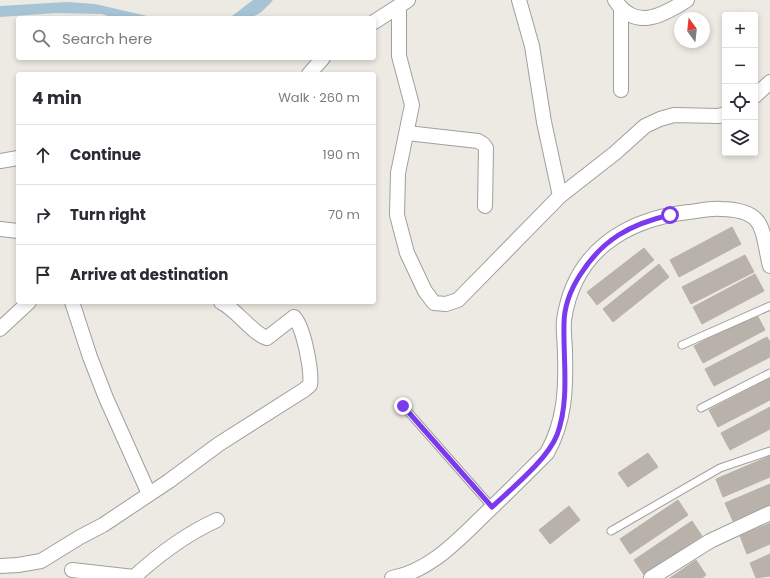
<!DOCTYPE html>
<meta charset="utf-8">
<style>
body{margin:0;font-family:Poppins,sans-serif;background:#f7f7f7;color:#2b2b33}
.controls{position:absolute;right:12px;top:12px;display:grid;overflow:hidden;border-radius:4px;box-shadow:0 2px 6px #0003}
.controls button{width:36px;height:36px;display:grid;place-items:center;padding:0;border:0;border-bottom:1px solid #e1e1e2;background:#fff;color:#2b2b33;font:20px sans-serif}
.compass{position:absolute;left:674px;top:12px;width:36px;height:36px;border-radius:50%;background:#fff;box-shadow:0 2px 6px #0003;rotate:345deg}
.stop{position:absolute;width:12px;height:12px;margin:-9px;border:3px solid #7c3aed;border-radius:50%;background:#fff}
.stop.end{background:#7c3aed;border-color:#fff;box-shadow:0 1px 4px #0008}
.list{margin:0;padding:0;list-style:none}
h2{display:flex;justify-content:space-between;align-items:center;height:52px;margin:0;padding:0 16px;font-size:17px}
h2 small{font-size:13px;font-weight:400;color:#7c7c81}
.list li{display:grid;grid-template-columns:26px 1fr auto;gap:12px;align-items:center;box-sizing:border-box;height:60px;padding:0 16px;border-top:1px solid #e1e1e2}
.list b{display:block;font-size:15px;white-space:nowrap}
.list em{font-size:13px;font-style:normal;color:#7c7c81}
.icon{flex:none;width:22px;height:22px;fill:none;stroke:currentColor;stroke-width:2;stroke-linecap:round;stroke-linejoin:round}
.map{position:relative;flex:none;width:770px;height:578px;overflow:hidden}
.search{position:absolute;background:#fff;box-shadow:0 2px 6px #0003;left:16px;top:16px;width:360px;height:44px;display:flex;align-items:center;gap:10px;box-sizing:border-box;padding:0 14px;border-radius:4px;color:#7c7c81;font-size:15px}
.panel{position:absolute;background:#fff;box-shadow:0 2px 6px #0003;left:16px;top:72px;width:360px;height:232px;border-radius:4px}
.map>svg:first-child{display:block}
.water{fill:#a6c4d6}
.building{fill:#b8b2ab;stroke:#bcb2a6}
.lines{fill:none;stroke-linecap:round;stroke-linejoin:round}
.service-casing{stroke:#9f9f9f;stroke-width:9}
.minor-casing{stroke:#9f9f9f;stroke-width:16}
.service{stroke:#fff;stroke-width:7}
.minor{stroke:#fff;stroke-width:14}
.route{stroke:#7c3aed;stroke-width:5}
</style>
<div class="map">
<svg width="770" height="578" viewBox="0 0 770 578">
<rect width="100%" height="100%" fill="#eceae2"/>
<g class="water">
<path d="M 253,0 L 273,0 C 255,21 250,18 225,18 L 232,16 Z"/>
<path d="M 67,2 L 95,4 L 147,16 L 165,18 L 113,18 L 102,14 L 55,13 L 0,17 L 0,6 Z"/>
</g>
<g class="building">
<path d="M 732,227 L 741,244 L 679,277 L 670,260 Z"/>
<path d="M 644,248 L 654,260 L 597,305 L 587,292 Z"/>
<path d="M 745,255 L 754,272 L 691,304 L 682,287 Z"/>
<path d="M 659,264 L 669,277 L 613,322 L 603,309 Z"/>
<path d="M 755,274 L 764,291 L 702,324 L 693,307 Z"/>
<path d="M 756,313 L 765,330 L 703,363 L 694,346 Z"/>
<path d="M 767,337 L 770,342 L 770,357 L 714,386 L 705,369 Z"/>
<path d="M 770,378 L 770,400 L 718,427 L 709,410 Z"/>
<path d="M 770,407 L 770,429 L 730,450 L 721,433 Z"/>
<path d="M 648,453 L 658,467 L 628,487 L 618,473 Z"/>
<path d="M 770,456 L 770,477 L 723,497 L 716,479 Z"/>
<path d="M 770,484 L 770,505 L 733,521 L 725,503 Z"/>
<path d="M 678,500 L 688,515 L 630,554 L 620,539 Z"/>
<path d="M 569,506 L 580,520 L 550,544 L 539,530 Z"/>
<path d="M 692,521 L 702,536 L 644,575 L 634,560 Z"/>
<path d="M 770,523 L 770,544 L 747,554 L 740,536 Z"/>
<path d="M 770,554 L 770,576 L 756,578 L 750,563 Z"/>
<path d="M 696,560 L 706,575 L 702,578 L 670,578 Z"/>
</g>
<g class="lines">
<g class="service-casing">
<g id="service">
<path d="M 682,345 L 770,306"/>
<path d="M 403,406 L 492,507"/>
<path d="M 701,408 L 770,373"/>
<path d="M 611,531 L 720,468 L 770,451"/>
</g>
</g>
<g class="minor-casing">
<g id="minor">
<path d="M 519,0 L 532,46 L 544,122 L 560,196"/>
<path d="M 615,0 C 635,31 662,16 687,0"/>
<path d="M 399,7 L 399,56 L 412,105 L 398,173 L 397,215 L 407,253 L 425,291 L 434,303 L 446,304 L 458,300 L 560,196 L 615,153 L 645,126 L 660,119 L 674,115 L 719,116 L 725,114"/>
<path d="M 374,22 L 408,0"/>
<path d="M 309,74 L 323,58"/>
<path d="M 621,90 L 621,10"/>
<path d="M 755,96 L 770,82"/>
<path d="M 407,133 L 478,141 L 483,144 L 486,148 L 485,206"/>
<path d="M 0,161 L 18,158"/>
<path d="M 0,229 L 18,231"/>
<path d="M 72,302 L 90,357 L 106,398 L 149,494"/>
<path d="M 0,329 L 29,302"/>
<path d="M 0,566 L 18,565 L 41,561 L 80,537 L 103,525 L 169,481 L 219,444 L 304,390 L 310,385 C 312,371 304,328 294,317 L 267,338 C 253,334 237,310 221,302"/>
<path d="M 72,570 L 134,577"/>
<path d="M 133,578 C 158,555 186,534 217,520"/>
<path d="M 392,578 C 430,571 458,540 484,515 C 505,495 526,474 547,453 C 565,421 566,389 565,353 C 565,343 563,331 564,320 C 574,252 624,220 688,212 C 699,211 710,208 721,209 C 767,210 761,230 770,266"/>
<path d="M 651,578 L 710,541 L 770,513"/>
</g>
</g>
<use href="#service" class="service"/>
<use href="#minor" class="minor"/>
</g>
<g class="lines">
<path class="route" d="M 403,406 L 492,507 C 512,488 547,460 557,435 C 570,400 563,361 564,324 C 564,307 571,289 580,275 C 602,240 630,224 670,215"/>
</g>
</svg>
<div class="controls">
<button>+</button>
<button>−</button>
<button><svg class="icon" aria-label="locate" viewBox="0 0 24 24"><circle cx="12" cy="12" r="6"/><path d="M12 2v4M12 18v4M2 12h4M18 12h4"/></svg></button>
<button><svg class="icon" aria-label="layers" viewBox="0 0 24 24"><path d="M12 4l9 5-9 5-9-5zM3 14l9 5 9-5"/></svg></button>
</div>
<svg class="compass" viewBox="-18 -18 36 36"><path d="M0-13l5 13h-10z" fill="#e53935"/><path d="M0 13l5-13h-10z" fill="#7c7c81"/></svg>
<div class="stop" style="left:670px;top:215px"></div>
<div class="stop end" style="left:403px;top:406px"></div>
<div class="search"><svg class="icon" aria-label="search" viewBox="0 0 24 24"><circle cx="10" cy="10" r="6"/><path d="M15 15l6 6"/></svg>Search here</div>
<section class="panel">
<h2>4 min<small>Walk · 260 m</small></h2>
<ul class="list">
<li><svg class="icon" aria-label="ahead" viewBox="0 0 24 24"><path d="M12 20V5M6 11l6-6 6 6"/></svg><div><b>Continue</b></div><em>190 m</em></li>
<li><svg class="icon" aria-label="right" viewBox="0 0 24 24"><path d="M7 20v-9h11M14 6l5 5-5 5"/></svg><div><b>Turn right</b></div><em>70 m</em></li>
<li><svg class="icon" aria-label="arrive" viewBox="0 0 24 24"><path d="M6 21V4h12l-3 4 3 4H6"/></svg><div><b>Arrive at destination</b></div></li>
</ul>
</section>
</div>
